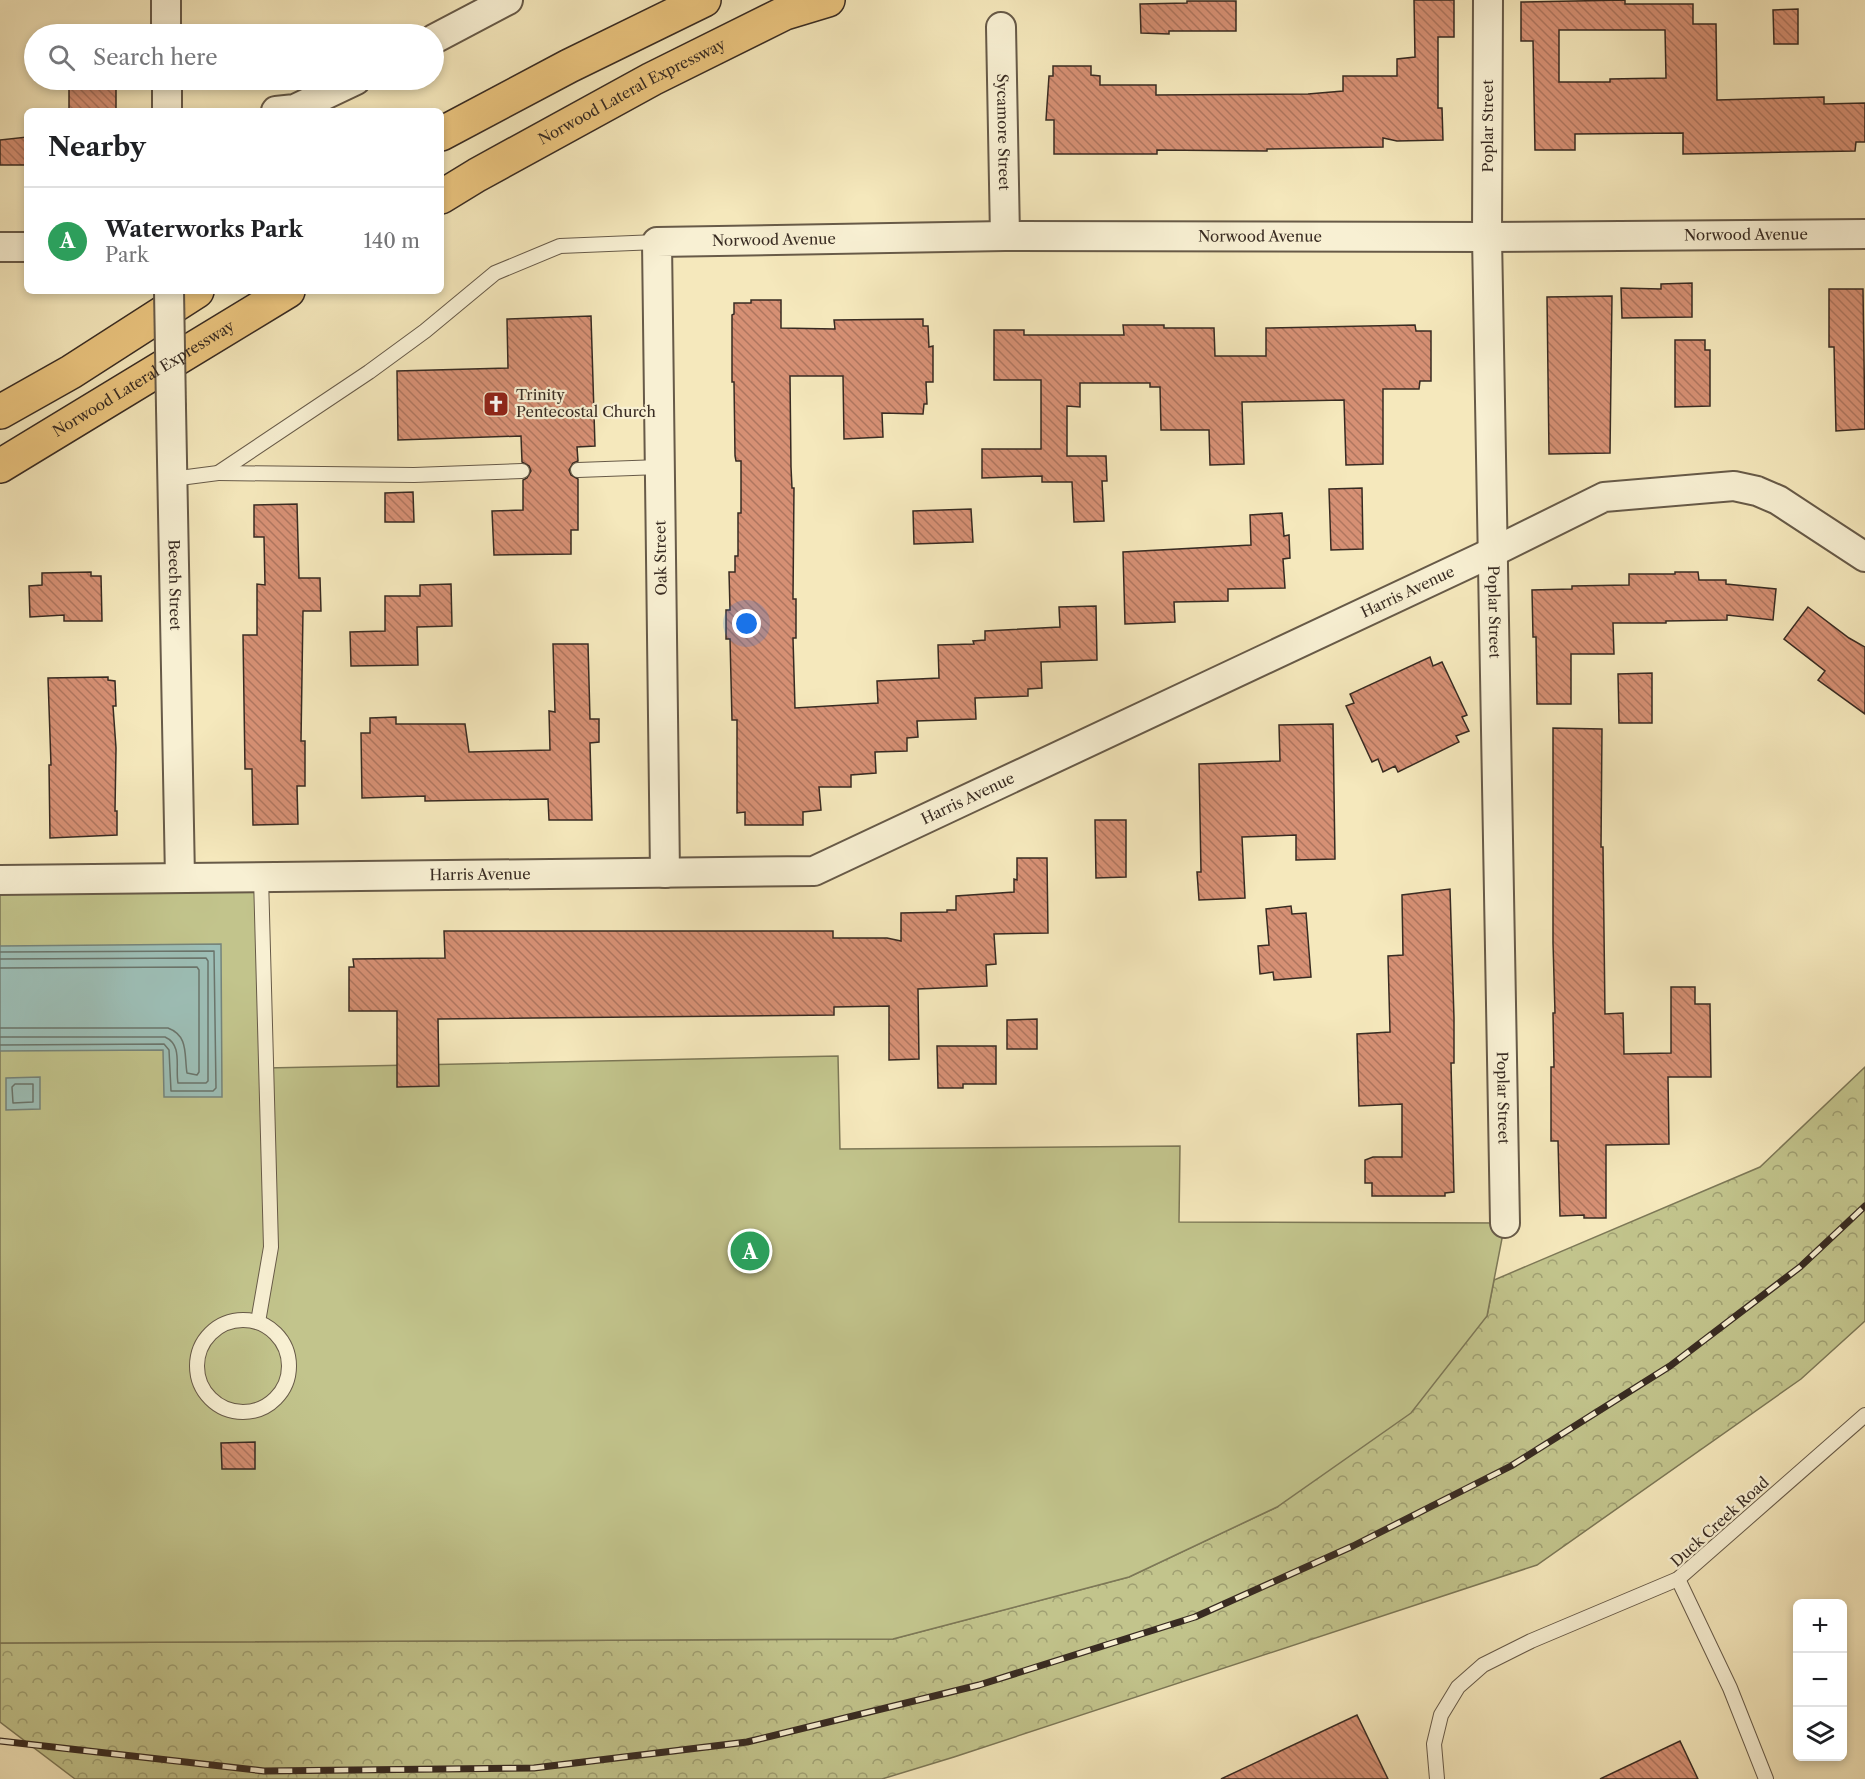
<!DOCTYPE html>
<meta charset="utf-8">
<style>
body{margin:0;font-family:"Libre Caslon Text",serif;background:#f6f6f6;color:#202124}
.controls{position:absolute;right:18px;bottom:18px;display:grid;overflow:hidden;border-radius:9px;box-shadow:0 3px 9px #0003}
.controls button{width:54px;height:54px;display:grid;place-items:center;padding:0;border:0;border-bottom:2px solid #e0e0e0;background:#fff;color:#202124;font:30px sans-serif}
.you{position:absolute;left:747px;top:624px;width:21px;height:21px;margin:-15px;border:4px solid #fff;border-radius:50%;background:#1a73e8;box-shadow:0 0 0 9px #1a73e833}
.badge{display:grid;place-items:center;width:39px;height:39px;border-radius:50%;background:#7c3aed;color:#fff;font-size:20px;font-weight:700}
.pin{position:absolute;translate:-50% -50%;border:3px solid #fff;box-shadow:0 2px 6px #0006}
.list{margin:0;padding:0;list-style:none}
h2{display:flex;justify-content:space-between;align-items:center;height:78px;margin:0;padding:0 24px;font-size:26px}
h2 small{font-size:20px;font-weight:400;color:#757577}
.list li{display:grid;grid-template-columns:39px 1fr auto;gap:18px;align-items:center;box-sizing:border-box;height:108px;padding:0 24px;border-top:2px solid #e0e0e0}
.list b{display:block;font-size:22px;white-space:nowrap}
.list p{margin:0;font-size:20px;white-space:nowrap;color:#757577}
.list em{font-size:20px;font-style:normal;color:#757577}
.icon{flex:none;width:33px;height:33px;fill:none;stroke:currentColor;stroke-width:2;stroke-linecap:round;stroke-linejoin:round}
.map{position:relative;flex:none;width:1865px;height:1779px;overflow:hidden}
.search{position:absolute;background:#fff;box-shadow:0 3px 9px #0003;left:24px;top:24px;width:420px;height:66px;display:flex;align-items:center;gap:15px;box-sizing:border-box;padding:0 21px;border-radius:33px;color:#757577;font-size:22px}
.panel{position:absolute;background:#fff;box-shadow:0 3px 9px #0003;left:24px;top:108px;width:420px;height:186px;border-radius:9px}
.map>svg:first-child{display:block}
.forest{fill:url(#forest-crowns);stroke:#7d7857;stroke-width:1.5}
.green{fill:#c2c48c;stroke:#7d7857;stroke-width:1.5}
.water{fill:#9dbfb7;stroke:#75847b;stroke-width:1.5}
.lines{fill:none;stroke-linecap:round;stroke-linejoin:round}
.shore{stroke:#6a756c;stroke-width:1.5}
.building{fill:url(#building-back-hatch);stroke:#382b22;stroke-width:1.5;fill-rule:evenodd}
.service-casing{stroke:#675a48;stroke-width:16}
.minor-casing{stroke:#675a48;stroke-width:32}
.motorway-casing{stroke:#382b22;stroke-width:36}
.service{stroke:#f8f0d3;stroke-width:14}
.minor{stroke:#f8f0d3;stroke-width:28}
.motorway{stroke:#eac47e;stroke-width:33}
.rail-casing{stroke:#382b22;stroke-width:7}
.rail{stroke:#f8f0d3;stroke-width:4.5;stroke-dasharray:14;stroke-linecap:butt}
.minor-bridge-casing{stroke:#675a48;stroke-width:32;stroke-linecap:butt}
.minor-bridge{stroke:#f8f0d3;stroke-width:28}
.labels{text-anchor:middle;stroke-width:4.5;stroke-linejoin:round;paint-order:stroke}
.street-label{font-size:15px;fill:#382b22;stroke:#f8f0d3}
.poi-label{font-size:15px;fill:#382b22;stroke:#f8f0d3;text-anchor:start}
</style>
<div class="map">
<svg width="1865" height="1779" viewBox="0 0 1865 1779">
<defs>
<pattern id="forest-crowns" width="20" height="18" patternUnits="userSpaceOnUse" patternTransform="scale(1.5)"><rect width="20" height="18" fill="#c2c48c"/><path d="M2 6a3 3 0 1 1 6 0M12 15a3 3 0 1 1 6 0" fill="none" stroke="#9f9f72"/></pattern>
<pattern id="building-back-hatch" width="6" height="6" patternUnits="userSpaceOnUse" patternTransform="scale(1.5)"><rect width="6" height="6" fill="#d69074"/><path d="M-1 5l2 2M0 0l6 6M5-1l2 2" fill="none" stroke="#af765f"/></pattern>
</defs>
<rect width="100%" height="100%" fill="#f5e8bc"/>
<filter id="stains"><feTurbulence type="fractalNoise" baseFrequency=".00333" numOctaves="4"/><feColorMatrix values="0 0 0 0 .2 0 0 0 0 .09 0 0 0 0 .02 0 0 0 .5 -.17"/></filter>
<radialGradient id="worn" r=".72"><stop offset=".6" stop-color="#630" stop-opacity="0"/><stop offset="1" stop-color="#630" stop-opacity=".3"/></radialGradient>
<path class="forest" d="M 1865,1067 L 1865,1321 L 1801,1379 L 1537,1565 L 954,1757 L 882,1779 L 75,1779 L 0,1722 L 0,1643 L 893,1639 L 1129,1577 L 1277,1507 L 1487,1316 L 1494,1280 L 1760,1167 Z"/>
<path class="green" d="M 261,877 L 266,1068 L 838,1056 L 840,1149 L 1180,1146 L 1179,1222 L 1505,1223 L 1487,1316 L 1411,1413 L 1277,1507 L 1129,1577 L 893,1639 L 0,1643 L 0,880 Z"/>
<g class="water">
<path d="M 221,944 L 222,1097 L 164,1097 L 163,1050 L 0,1051 L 0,946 Z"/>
<path d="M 40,1077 L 40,1109 L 6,1110 L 6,1078 Z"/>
</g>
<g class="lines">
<g class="shore">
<path d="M 0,952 L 214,951 L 216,1088 L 213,1091 L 171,1091 L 169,1050 L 164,1044 L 0,1045"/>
<path d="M 0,959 L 206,958 L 208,961 L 208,1081 L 206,1083 L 178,1083 C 175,1067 183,1045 165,1037 L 0,1037"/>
<path d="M 0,968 L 197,967 L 199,970 L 199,1072 L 197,1075 L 187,1073 C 184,1055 189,1036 168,1028 L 0,1028"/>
<path d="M 15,1084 L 33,1084 L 33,1102 L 13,1103 L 12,1087 Z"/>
</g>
</g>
<g class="building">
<path d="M 1414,0 L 1454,0 L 1454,37 L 1438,37 L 1438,108 L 1442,108 L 1443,140 L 1397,141 L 1383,138 L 1383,147 L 1267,149 L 1267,151 L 1157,150 L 1157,154 L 1054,154 L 1054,120 L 1046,120 L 1049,76 L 1053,76 L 1053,66 L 1091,66 L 1091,75 L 1100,76 L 1100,85 L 1156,85 L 1156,95 L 1308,94 L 1343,91 L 1343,76 L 1397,76 L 1397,59 L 1415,57 Z"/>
<path d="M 1625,0 L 1625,4 L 1693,4 L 1693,24 L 1716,24 L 1717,100 L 1824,97 L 1824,104 L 1865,103 L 1865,142 L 1856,142 L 1855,151 L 1683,154 L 1683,133 L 1575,134 L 1575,150 L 1535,150 L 1533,41 L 1521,41 L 1521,2 ZM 1559,30 L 1665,30 L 1666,78 L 1610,79 L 1610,82 L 1559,82 Z"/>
<path d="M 1187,1 L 1236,1 L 1236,31 L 1169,31 L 1169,34 L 1141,33 L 1140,4 L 1187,3 Z"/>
<path d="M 1798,9 L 1798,44 L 1774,44 L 1773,10 Z"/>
<rect x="69" y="80" width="47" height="31"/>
<path d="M 27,137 L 27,165 L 0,165 L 0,140 Z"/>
<path d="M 1692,283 L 1692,317 L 1622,318 L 1621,288 L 1661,289 L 1661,284 Z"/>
<path d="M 1829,289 L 1863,289 L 1865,429 L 1836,431 L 1834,347 L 1829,347 Z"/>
<path d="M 1612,296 L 1610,453 L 1549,454 L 1547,297 Z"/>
<path d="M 751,300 L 781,300 L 781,328 L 835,329 L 834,320 L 923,319 L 923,326 L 928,326 L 929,347 L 933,346 L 933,382 L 926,382 L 927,404 L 924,404 L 923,414 L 882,413 L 883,437 L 844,439 L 843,376 L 790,376 L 791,467 L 792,488 L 794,488 L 793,599 L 796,599 L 796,638 L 793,638 L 795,708 L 878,703 L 877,681 L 939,678 L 938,645 L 974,644 L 973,641 L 985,640 L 985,631 L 1060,627 L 1059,607 L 1096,606 L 1097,660 L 1041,662 L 1042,688 L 1028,689 L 1028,696 L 975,698 L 976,719 L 917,721 L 918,737 L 907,738 L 907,751 L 875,752 L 876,773 L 851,775 L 851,787 L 819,787 L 821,810 L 803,812 L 803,825 L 745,825 L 745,812 L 737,813 L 737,720 L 732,720 L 730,639 L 726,639 L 726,610 L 730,610 L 729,572 L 735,572 L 735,556 L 738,556 L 738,513 L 741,513 L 741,461 L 736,461 L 735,456 L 734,382 L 732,382 L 732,315 L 734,314 L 734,303 L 751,303 Z"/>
<path d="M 591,316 L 595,446 L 577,447 L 578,461 L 573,463 L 569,470 L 571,475 L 578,479 L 578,530 L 571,530 L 571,554 L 494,555 L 492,511 L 523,510 L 523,480 L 527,478 L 531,471 L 529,466 L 522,462 L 521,436 L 398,440 L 397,371 L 508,368 L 507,319 Z"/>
<path d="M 1123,325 L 1164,325 L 1164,328 L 1214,328 L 1215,356 L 1266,356 L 1266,328 L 1415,325 L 1416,331 L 1431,331 L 1431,381 L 1420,381 L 1419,389 L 1383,389 L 1383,464 L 1346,465 L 1344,400 L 1242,402 L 1244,464 L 1210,465 L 1209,430 L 1161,430 L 1160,387 L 1150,387 L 1150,383 L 1080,383 L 1080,407 L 1067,406 L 1067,456 L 1106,456 L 1107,481 L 1102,481 L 1104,521 L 1074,522 L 1072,482 L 1042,482 L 1042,476 L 982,478 L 982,449 L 1041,449 L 1041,380 L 994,380 L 994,330 L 1024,330 L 1024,335 L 1124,335 Z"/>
<path d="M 1675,340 L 1705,340 L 1705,350 L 1710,350 L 1710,406 L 1675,407 Z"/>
<path d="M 1362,488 L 1363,549 L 1331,550 L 1329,489 Z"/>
<path d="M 413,492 L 414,522 L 385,522 L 385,493 Z"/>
<path d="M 297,504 L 299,578 L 320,578 L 321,611 L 303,611 L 301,741 L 305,741 L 305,786 L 297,786 L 298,824 L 253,825 L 252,769 L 245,769 L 243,635 L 257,635 L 257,584 L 265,585 L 264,537 L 254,537 L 254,505 Z"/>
<path d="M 971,509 L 973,542 L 914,544 L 913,511 Z"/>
<path d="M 1282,513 L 1284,536 L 1289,535 L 1290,558 L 1283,559 L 1285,588 L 1228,589 L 1228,601 L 1174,602 L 1175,622 L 1125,624 L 1123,552 L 1251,545 L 1250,515 Z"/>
<path d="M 91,572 L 91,576 L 101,576 L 102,621 L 64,621 L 64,615 L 30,617 L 29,586 L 42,585 L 42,573 Z"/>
<path d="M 1675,572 L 1698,572 L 1699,580 L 1726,580 L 1726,584 L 1776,589 L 1773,620 L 1727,615 L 1727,620 L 1666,621 L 1666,623 L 1613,623 L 1614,654 L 1571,654 L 1571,704 L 1537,704 L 1536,637 L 1533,637 L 1532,590 L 1572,589 L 1572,586 L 1629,585 L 1629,574 L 1675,574 Z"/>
<path d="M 451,584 L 452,626 L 417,627 L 418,665 L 351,666 L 350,632 L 385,631 L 385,596 L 420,596 L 420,585 Z"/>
<path d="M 1808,607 L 1849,638 L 1865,647 L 1865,714 L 1818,680 L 1825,671 L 1784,639 Z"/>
<path d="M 553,644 L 588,644 L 590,719 L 599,719 L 599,742 L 590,743 L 592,820 L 549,820 L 548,799 L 425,801 L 425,796 L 362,798 L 361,733 L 370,733 L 370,718 L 396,717 L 396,724 L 465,724 L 469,752 L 550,750 L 549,711 L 555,712 Z"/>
<path d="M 1430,657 L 1433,666 L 1442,662 L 1467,715 L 1462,717 L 1469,731 L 1456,736 L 1459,742 L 1398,772 L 1395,766 L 1383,772 L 1378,759 L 1372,762 L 1346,706 L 1354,703 L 1350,694 Z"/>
<path d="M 1652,673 L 1652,723 L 1619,723 L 1618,674 Z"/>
<path d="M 108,677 L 108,680 L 115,681 L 116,706 L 113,706 L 116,748 L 115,811 L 117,811 L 117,835 L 50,838 L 49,765 L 51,765 L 48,678 Z"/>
<path d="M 1333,724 L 1335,859 L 1296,860 L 1296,835 L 1242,837 L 1245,898 L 1199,900 L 1197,872 L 1201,872 L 1199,764 L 1280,761 L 1279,725 Z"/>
<path d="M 1553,728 L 1602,729 L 1601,847 L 1603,847 L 1605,1014 L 1623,1013 L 1624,1054 L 1671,1053 L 1671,987 L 1695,987 L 1695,1004 L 1710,1004 L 1711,1077 L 1668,1077 L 1669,1144 L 1606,1145 L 1606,1218 L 1584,1218 L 1584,1215 L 1560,1216 L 1558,1141 L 1551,1141 L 1551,1067 L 1554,1067 L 1553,1013 L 1555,1013 L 1553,943 Z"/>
<path d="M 1095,820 L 1126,820 L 1126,877 L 1096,878 Z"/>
<path d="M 1017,858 L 1047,858 L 1048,933 L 994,934 L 996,964 L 986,965 L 987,986 L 918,989 L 919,1059 L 889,1060 L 889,1006 L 834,1007 L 834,1015 L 438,1019 L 439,1086 L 397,1087 L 397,1011 L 349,1011 L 349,967 L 354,967 L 353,959 L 445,958 L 444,931 L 833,931 L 833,938 L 887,938 L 901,941 L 901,913 L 947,912 L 947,910 L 956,910 L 956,896 L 1014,892 L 1014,879 L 1017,880 Z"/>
<path d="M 1450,889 L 1454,1018 L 1454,1063 L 1451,1063 L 1454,1192 L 1445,1193 L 1445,1196 L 1372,1196 L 1372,1183 L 1365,1183 L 1365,1160 L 1373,1157 L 1402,1157 L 1402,1104 L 1359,1106 L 1357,1034 L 1390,1032 L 1388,956 L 1403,955 L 1402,895 Z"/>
<path d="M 1291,906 L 1292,914 L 1306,913 L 1311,977 L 1274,980 L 1273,972 L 1260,974 L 1258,946 L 1269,945 L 1266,909 Z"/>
<path d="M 1037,1019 L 1037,1049 L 1007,1049 L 1007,1020 Z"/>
<path d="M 937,1046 L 996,1046 L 996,1084 L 963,1084 L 963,1088 L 938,1088 Z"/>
<path d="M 255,1442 L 255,1469 L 222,1469 L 221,1443 Z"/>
<path d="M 1357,1715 L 1388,1779 L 1221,1779 Z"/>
<path d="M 1680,1741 L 1698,1779 L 1600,1779 Z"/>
</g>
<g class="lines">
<g class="service-casing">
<g id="service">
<path d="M 578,470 L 660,467"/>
<path d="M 218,473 L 414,475 L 522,471"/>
<path d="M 172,479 L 218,473 L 369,372 L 425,331 L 495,273 L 560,246 L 657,242"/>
<circle cx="243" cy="1366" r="46"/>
<path d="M 258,1322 L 271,1247 L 261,877"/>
<path d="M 1678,1579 L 1730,1688 L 1766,1779"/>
<path d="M 1437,1779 L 1434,1744 L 1441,1715 L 1458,1687 L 1483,1665 L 1531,1641 L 1678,1579 L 1865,1415"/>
</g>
</g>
<g class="minor-casing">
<g id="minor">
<path d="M 166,0 L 166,34"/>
<path id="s1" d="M 1488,0 L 1487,237 L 1505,1223"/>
<path id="s2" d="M 1001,27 L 1005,236"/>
<path d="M 434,39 L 508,0"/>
<path d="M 167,80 L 167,111"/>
<path d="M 276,111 L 295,109 L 356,80"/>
<path d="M 0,247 L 27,247"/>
<path id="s3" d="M 171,408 L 180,878"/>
<path id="s4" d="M 665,873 L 657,242 L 1005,236 L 1487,237 L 1865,234"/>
<path id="s5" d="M 0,880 L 814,871 L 1493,552 L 1604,497 L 1734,486 L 1757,491 L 1778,500 L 1865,557"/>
</g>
</g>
<g class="motorway-casing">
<g id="motorway">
<path d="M 441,134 L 569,66 L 704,0"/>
<path id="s6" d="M 441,197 L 477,175 L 652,79 L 785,13 L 828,0"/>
<path d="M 0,412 L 71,372 L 197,291"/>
<path id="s7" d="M 0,466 L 288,291"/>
</g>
</g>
<use href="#service" class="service"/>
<use href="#minor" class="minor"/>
<use href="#motorway" class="motorway"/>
<g class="rail-casing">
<path id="rail" d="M 0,1741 L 264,1771 L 534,1768 L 747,1742 L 979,1685 L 1195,1617 L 1353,1546 L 1511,1466 L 1670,1366 L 1800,1267 L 1865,1206"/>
</g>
<use href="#rail" class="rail"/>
<g class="minor-bridge-casing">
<path id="minor-bridge" d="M 169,291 L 171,408"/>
</g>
<use href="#minor-bridge" class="minor-bridge"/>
</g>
<defs>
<g id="church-square" transform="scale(1.35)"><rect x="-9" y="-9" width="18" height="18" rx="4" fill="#8f2418" stroke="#f8f0d3"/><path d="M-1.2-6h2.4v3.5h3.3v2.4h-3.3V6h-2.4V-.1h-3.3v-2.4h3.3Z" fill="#fff"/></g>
</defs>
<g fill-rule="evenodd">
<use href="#church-square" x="496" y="404"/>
</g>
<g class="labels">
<g class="street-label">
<text dy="5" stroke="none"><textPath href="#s6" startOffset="218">Norwood Lateral Expressway</textPath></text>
<text transform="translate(1488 126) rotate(-90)" y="5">Poplar Street</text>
<text dy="5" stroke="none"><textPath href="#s2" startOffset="105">Sycamore Street</textPath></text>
<text dy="5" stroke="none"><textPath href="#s4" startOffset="1720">Norwood Avenue</textPath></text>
<text dy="5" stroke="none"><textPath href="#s4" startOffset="1234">Norwood Avenue</textPath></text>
<text dy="5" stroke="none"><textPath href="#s4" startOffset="748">Norwood Avenue</textPath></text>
<text dy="5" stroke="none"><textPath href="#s7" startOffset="168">Norwood Lateral Expressway</textPath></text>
<text transform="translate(661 558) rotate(-91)" y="5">Oak Street</text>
<text dy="5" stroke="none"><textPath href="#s3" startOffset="177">Beech Street</textPath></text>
<text dy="5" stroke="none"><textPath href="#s5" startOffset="1470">Harris Avenue</textPath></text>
<text dy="5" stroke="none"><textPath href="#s1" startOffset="612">Poplar Street</textPath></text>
<text dy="5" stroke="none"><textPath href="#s5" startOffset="984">Harris Avenue</textPath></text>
<text dy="5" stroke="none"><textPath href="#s5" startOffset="480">Harris Avenue</textPath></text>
<text dy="5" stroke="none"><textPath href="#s1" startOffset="1098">Poplar Street</textPath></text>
<text transform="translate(1720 1522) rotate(-42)" y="5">Duck Creek Road</text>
</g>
<g class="poi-label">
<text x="516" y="400">Trinity<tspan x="516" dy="17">Pentecostal Church</tspan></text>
</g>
</g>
<rect width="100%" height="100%" filter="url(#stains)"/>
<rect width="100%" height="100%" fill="url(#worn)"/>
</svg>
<div class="controls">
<button>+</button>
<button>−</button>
<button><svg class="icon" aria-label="layers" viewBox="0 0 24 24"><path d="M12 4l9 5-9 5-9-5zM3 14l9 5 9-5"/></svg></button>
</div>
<div class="you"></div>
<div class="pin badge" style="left:750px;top:1251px;background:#2e9e5b">A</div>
<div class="search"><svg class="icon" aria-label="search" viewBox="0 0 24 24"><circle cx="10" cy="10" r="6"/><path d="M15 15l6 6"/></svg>Search here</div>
<section class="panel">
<h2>Nearby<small></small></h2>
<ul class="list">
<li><span class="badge" style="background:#2e9e5b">A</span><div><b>Waterworks Park</b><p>Park</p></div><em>140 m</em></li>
</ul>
</section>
</div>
